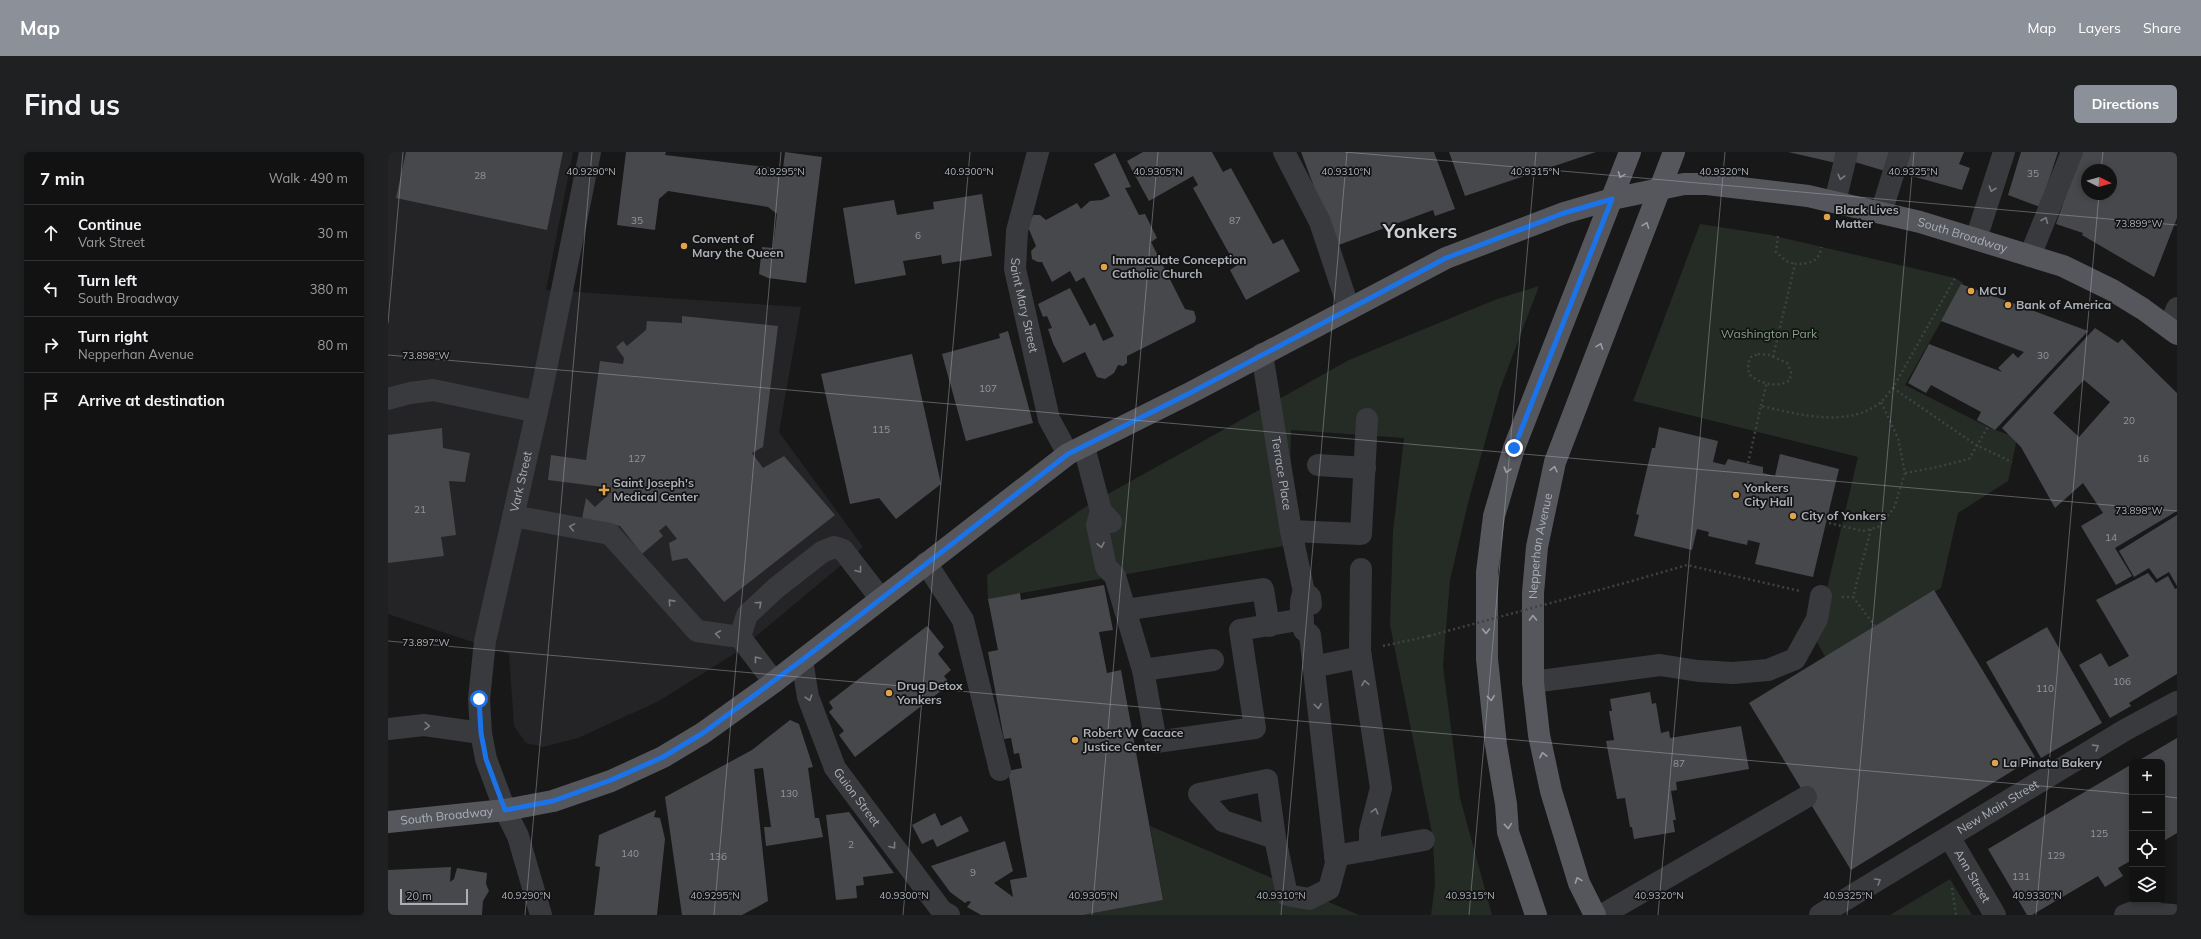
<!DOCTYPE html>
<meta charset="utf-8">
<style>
body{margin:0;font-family:Mulish,sans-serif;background:#1f2021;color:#f1f3f6}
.controls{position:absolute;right:12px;bottom:12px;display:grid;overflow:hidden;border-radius:6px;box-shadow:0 2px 6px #0003}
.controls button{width:36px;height:36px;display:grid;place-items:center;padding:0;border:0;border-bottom:1px solid #313233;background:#121213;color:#f1f3f6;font:20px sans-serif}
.compass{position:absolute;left:1693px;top:12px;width:36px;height:36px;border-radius:50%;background:#121213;box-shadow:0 2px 6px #0003;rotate:95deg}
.scale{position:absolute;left:12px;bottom:10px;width:68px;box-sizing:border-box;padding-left:4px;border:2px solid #abb0b8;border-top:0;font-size:11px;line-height:14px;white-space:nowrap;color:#abb0b8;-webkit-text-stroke:3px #131314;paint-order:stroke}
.stop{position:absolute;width:12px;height:12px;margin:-9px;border:3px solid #1a73e8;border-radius:50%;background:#fff}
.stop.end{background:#1a73e8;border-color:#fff;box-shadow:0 1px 4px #0008}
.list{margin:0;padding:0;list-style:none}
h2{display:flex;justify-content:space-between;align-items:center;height:52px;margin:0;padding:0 16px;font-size:17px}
h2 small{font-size:13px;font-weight:400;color:#9c9ea0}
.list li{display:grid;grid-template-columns:26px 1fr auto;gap:12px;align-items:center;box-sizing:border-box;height:56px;padding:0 16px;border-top:1px solid #313233}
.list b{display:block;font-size:15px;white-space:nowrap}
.list p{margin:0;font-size:13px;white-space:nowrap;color:#9c9ea0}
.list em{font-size:13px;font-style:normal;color:#9c9ea0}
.icon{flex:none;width:22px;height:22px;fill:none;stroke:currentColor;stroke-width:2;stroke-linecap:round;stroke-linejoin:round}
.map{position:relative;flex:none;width:1789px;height:763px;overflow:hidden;border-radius:6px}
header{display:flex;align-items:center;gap:24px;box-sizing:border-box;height:56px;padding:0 20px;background:#8c9099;color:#fff}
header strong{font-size:19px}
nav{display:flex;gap:22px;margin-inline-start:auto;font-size:14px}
.intro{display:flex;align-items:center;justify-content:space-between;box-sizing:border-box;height:96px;padding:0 24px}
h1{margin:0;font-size:28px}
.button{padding:10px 18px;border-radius:6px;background:#8c9099;color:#fff;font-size:14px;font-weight:700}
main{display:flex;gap:24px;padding:0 24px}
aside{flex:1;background:#121213;border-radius:6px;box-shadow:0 2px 6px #0003}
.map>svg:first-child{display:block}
.built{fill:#242426}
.green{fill:#242c25}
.building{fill:#47484c;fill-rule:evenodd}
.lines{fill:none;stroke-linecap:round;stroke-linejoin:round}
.path{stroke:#3f4145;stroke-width:2.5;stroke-dasharray:2 3;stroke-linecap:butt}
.minor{stroke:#393a3e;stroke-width:22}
.major{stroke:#55575d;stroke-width:22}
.path-bridge{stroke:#3f4145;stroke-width:2.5;stroke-dasharray:2 3;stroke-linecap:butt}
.oneway{stroke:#9a9ea6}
.oneway2{stroke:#787b81}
.route{stroke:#1a73e8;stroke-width:5}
.ticks{fill:none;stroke:#abb0b8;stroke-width:1;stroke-opacity:0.45}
.poi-dot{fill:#e0a349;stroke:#131314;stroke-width:1.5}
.labels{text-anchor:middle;stroke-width:3.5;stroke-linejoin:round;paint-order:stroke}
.number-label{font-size:10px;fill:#92969d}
.poi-label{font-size:12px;font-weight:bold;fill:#abb0b8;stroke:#131314;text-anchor:start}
.street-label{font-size:12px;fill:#abb0b8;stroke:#131314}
.park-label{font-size:12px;fill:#84a184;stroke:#131314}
.town-label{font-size:20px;font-weight:bold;fill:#cccfd4;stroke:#131314}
.ticks-label{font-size:10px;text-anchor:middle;fill:#abb0b8;stroke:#131314;stroke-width:3.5;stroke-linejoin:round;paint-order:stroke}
</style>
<header>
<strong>Map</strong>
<nav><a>Map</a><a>Layers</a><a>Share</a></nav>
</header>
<div class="intro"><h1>Find us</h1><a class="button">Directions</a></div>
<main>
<aside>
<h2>7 min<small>Walk · 490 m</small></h2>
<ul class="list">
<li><svg class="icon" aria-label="ahead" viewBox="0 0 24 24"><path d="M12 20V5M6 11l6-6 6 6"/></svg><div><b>Continue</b><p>Vark Street</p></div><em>30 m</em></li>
<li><svg class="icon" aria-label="left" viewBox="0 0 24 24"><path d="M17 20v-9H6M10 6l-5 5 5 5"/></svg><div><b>Turn left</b><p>South Broadway</p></div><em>380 m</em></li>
<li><svg class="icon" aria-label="right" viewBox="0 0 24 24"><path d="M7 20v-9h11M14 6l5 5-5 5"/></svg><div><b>Turn right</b><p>Nepperhan Avenue</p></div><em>80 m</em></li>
<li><svg class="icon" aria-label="arrive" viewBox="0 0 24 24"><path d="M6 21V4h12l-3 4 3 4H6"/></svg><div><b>Arrive at destination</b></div></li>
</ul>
</aside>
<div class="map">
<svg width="1789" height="763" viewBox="0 0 1789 763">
<rect width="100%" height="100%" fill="#181819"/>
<path class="built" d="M 0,0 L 185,0 L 158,138 L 413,155 L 391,280 L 475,395 L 349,500 L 271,549 L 190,586 L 155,595 L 138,591 L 126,574 L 121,502 L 0,462 Z"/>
<g class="green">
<path d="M 1312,72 L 1383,83 L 1567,126 L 1575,131 L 1517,233 L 1600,275 L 1629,286 L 1620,329 L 1570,361 L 1553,436 L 1487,474 L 1439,508 L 1427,487 L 1470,305 L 1245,249 Z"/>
<path d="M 1151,134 L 1112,237 L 1081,347 L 1062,428 L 1055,514 L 1072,646 L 1104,763 L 1043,763 L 1047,732 L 1045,686 L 1002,473 L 1005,379 L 1016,286 L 903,278 L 901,393 L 600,447 L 599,423 L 700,353 L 961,208 L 1109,147 Z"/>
<path d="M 762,674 L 971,763 L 695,763 L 775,748 Z"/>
<path d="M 1562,727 L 1584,763 L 1502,763 Z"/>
</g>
<g class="building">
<path d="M 18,0 L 175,0 L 159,78 L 8,46 Z"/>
<path d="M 238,0 L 278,0 L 277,3 L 395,17 L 397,0 L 434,5 L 418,131 L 380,126 L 371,122 L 374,95 L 385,96 L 389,62 L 380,55 L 280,39 L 271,47 L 267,78 L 229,73 Z"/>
<path d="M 755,0 L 824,0 L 835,20 L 843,16 L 885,92 L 895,87 L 912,119 L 858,148 L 842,118 L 848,114 L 805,36 L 810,33 L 805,24 L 761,49 L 739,9 Z"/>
<path d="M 913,0 L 1046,0 L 1067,57 L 1047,64 L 1045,58 L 948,94 Z"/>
<path d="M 1061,0 L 1208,0 L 1077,44 Z"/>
<path d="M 1400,0 L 1447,0 L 1451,3 L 1448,11 Z"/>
<path d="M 1462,0 L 1503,0 L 1497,19 L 1460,8 Z"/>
<path d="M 1521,0 L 1576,0 L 1571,12 L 1582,16 L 1574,38 L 1513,21 Z"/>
<path d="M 1633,0 L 1670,0 L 1652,55 L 1620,43 Z"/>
<path d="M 1693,0 L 1789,0 L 1789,66 L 1766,125 L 1694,83 L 1695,81 L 1668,72 ZM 1699,18 L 1723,18 L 1723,42 L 1699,42 Z"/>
<path d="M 727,1 L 743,35 L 737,36 L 751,63 L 757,62 L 769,86 L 763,90 L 797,157 L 806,159 L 808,166 L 807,170 L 739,204 L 739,211 L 735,214 L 730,213 L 726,221 L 717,227 L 709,225 L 697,200 L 675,211 L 665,191 L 660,177 L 664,176 L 659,164 L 655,165 L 650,152 L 682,136 L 702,174 L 707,171 L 715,189 L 726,184 L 696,125 L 688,130 L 682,119 L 664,130 L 654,110 L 650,110 L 644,107 L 643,99 L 648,94 L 640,75 L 645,63 L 652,63 L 658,68 L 689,51 L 693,57 L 702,49 L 714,48 L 722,44 L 706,12 Z"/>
<path d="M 594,42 L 604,104 L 554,112 L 553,103 L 515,109 L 518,123 L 467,132 L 455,56 L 506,48 L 509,63 L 546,57 L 545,50 Z"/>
<path d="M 1573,132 L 1700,179 L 1607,278 L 1589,268 L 1593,260 L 1543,233 L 1538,241 L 1520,231 L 1541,192 L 1614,220 L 1610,216 L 1625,201 L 1630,206 L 1636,200 L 1553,169 Z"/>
<path d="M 294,164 L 390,174 L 375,295 L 364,301 L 375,316 L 396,304 L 447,363 L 336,450 L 299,406 L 284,409 L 281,391 L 289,387 L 278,373 L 271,379 L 275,384 L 254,402 L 232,374 L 194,367 L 198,346 L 207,355 L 220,343 L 223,336 L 160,328 L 163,303 L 198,308 L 212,209 L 235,212 L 236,206 L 228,195 L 235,189 L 239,194 L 258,178 L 259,169 L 294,171 Z"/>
<path d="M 1707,176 L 1730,191 L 1734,187 L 1789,241 L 1789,359 L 1727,396 L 1744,424 L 1728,433 L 1693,374 L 1715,361 L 1695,331 L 1667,356 L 1633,295 L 1614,276 ZM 1696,228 L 1722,250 L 1691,285 L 1665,261 Z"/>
<path d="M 620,179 L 645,271 L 578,289 L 554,202 L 612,186 L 611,182 Z"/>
<path d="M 524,202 L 553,332 L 508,367 L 491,346 L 462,352 L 433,222 Z"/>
<path d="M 1271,275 L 1330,289 L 1325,310 L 1337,313 L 1340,307 L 1375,315 L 1375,321 L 1387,324 L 1392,302 L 1451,317 L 1425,425 L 1367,412 L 1372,391 L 1360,388 L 1359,393 L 1320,384 L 1321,380 L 1309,377 L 1304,398 L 1246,384 L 1251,363 L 1248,362 L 1264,296 L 1267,296 Z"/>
<path d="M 54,276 L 55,296 L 82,301 L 77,330 L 61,329 L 68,383 L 53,385 L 56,404 L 0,411 L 0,283 Z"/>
<path d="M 1789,363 L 1789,434 L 1781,420 L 1769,427 L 1761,416 L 1746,425 L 1731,399 Z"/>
<path d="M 1760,421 L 1768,431 L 1780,424 L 1787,437 L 1789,436 L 1789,522 L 1741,551 L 1743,554 L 1722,566 L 1691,513 L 1713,501 L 1721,515 L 1741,504 L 1708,448 Z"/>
<path d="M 716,433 L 725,478 L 711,480 L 719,521 L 733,518 L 775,748 L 695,763 L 593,763 L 579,755 L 583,750 L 580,749 L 577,751 L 562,740 L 543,714 L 617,689 L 625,719 L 606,731 L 625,745 L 622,728 L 639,725 L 620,619 L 634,616 L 631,601 L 626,602 L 623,586 L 616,587 L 600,500 L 610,498 L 600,447 L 632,441 L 633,448 Z"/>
<path d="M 1546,438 L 1647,605 L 1463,718 L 1361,551 Z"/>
<path d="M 539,474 L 556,495 L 550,502 L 563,518 L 556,524 L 562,532 L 467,605 L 451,583 L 456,579 L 441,560 L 445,556 L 441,550 Z"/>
<path d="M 1659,475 L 1714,571 L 1653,606 L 1598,510 Z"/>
<path d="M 1262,540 L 1264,552 L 1268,551 L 1273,581 L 1281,579 L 1282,586 L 1353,574 L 1361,617 L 1288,630 L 1289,638 L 1283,639 L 1288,668 L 1285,668 L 1287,680 L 1246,687 L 1244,675 L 1242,675 L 1237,646 L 1229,647 L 1218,589 L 1226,588 L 1221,559 L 1224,559 L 1222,547 Z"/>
<path d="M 402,568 L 411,572 L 425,615 L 420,616 L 427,666 L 431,666 L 435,685 L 378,694 L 376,675 L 383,675 L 375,616 L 366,617 L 380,749 L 354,763 L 294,763 L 277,645 L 364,598 Z"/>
<path d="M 1789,586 L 1789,681 L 1774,690 L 1774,610 L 1748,610 Z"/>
<path d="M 1744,612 L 1744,708 L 1730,716 L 1735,724 L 1717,735 L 1710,724 L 1644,763 L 1639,763 L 1600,697 Z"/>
<path d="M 268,658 L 266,665 L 272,666 L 277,687 L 269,763 L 206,763 L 212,715 L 207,714 L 211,683 Z"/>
<path d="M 461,660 L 506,721 L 475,725 L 476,733 L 468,734 L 469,746 L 448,748 L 438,663 Z"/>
<path d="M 547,661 L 553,674 L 573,664 L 581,679 L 549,695 L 545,687 L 534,692 L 524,673 Z"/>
<path d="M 63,715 L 62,730 L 66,727 L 69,716 L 99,721 L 98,732 L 101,739 L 95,749 L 94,763 L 0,763 L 0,718 Z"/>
</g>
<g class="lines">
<g class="path">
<path d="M 1390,84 L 1388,100 L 1398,109 L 1407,112"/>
<path d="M 1370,202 L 1381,203 L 1399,211 L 1403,220 L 1402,228 C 1390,237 1370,231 1361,222 L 1360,212 L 1363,205 Z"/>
<path d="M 1385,205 L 1407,112 C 1420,112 1432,110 1433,95"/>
<path d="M 1505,236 L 1588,293 L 1624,310"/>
<path d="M 1373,254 L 1379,230"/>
<path d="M 1360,311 L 1373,254 C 1410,262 1460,277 1493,250 C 1497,246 1501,240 1505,236 L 1567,126"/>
<path d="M 1517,321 L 1545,316 L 1581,307 L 1600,275"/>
<path d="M 1441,371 L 1475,379 L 1490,375 L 1506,356 L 1517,321 L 1510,286 L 1493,250"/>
<path d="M 1483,377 L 1465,445 L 1487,474"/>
<path d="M 1244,429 L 1299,413 L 1412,439"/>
<path d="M 1454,445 L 1465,445"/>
<path d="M 995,494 L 1041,484"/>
<path d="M 1564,736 L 1568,763"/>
</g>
<g class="minor">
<path id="s1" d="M 650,0 L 629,79 L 627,117 L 661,267 L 680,302"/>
<path d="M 896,0 L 932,70 L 961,157"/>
<path d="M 1447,50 L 1459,0"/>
<path d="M 1493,61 L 1512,0"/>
<path d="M 1588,87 L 1616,0"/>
<path d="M 1642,104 L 1684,0"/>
<path d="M 1781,176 L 1789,156"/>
<path id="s2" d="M 874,202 L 903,379 L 916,440 L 922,445 L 923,452"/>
<path d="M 0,247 L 22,241 L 45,238 L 149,260"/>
<path d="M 696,295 L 713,359 L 723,370"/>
<path d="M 930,313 L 977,316"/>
<path d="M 713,359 L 709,373 L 718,415 L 727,424 L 755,518 L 768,590 L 867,576 L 852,478 L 915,467"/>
<path d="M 125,364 L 222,382 L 309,479 L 352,485 L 386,530"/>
<path d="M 903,379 L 973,382 L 979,267"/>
<path d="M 538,411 L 575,468 L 612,618"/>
<path d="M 973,417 L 972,499 L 993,636 L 982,679 L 982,698"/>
<path d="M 737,458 L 875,437 L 881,474"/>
<path d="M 352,485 L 359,463 L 388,436 L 434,400 L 446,395 L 455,398 L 493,447"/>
<path id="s3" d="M 414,508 L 420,545 L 447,616 L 554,759 L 561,763"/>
<path d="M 925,515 L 973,505"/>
<path d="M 755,518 L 825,508"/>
<path d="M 1145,530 L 1272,513 L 1310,519 L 1345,521 L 1380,518 L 1407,507 L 1429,467 L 1433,444"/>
<path d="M 0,577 L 36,573 L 93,581"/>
<path d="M 887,686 L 835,669 L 811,642 L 879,628 L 887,686 L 899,743 L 921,747 L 941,737 L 948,711 L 922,483 L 916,478 C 914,465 910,452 916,440"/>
<path id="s4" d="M 1562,686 L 1607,763"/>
<path d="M 947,704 L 1036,688"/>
<path id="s5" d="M 153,763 L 130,684 L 117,658 L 98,607 L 93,581 L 91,547 L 97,489 L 154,237 L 202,0"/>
<path d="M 1214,763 L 1418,645"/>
<path id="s6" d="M 1432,763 L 1737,578 L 1789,550"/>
<path d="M 1737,763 L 1745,760 L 1785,763"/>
</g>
<g class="major">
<path id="s7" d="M 0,670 L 117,658 L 165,649 L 223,629 L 275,605 L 315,581 L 386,530 L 680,302 L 802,241 L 1058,106 L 1176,61 L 1224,47 L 1296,32 L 1319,32 L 1420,44 L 1532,70 L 1675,114 L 1724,138 L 1755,157 L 1789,182"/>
<path d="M 1148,763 L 1120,680 L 1118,652 L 1108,593 L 1099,507 L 1099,420 L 1106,364 L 1126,296 L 1242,0"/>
<path id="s8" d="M 1207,763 L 1191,731 L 1163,639 L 1151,583 L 1145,530 L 1145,441 L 1149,395 L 1167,310 L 1286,0"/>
</g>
<path class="path-bridge" d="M 1041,484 L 1244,429"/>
</g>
<defs><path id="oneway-chevron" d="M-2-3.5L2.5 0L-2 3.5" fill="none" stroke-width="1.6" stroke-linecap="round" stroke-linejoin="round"/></defs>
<g class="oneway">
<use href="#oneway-chevron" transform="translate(1233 23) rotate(111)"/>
<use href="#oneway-chevron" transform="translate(1258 73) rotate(-69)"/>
<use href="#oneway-chevron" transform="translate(1212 194) rotate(-69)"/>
<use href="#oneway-chevron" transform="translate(1166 317) rotate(-77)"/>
<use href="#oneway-chevron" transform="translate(1119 318) rotate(106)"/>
<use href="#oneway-chevron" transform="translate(1145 466) rotate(-91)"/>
<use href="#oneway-chevron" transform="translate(1098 479) rotate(89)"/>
<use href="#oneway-chevron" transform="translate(1103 546) rotate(84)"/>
<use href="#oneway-chevron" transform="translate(1155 603) rotate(-102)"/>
<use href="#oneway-chevron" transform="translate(1120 674) rotate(84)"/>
<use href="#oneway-chevron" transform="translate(1190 728) rotate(-110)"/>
</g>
<g class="oneway2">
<use href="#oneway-chevron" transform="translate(1453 25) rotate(104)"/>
<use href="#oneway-chevron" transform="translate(1604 37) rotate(109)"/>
<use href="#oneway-chevron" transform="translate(1657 68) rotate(-68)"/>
<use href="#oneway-chevron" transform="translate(184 375) rotate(-170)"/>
<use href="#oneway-chevron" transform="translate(713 393) rotate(78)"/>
<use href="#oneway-chevron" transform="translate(471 418) rotate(52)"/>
<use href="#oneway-chevron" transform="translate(283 450) rotate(-132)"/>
<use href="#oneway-chevron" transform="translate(371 452) rotate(-42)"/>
<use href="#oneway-chevron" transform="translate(330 482) rotate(-172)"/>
<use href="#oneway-chevron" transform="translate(369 507) rotate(-127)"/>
<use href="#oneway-chevron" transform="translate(977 531) rotate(-99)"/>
<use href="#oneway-chevron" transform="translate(421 546) rotate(73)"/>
<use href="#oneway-chevron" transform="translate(930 554) rotate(83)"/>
<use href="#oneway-chevron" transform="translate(39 574) rotate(2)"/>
<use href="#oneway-chevron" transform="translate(1708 595) rotate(-32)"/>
<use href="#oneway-chevron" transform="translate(987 659) rotate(-75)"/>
<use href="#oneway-chevron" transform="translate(505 694) rotate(53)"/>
<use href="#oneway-chevron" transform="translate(1490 729) rotate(-31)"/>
</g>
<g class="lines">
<path class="route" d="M 91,547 L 93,581 L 98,607 L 117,658 L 165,649 L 223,628 L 275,605 L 315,581 L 414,508 L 680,302 L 802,241 L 1058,106 L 1176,61 L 1224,47 L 1126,296"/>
</g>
<path class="ticks" d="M 957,0 L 1789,73M 1713,18 L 1715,0M 0,171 L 15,0M 0,203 L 1789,359M 0,489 L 1744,642M 1774,644 L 1789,646M 137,763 L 204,0M 326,763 L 393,0M 515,763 L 582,0M 704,763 L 770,0M 893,763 L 959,0M 1081,763 L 1148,0M 1270,763 L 1337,0M 1459,763 L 1526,0M 1648,763 L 1711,42"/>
<g class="poi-dot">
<circle cx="1439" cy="65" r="4"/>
<circle cx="296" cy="94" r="4"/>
<circle cx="716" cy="115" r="4"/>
<circle cx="1583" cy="139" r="4"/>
<circle cx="1620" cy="153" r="4"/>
<path d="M214 332h4v4h4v4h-4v4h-4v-4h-4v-4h4z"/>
<circle cx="1348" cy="343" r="4"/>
<circle cx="1405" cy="364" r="4"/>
<circle cx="501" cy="541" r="4"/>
<circle cx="687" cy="588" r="4"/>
<circle cx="1607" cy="611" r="4"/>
</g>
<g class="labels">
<g class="number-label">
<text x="1645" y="25">35</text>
<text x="92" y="27">28</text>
<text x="249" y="72">35</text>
<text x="847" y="72">87</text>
<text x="530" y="87">6</text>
<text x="1655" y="207">30</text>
<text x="600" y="240">107</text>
<text x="1741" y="272">20</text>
<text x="493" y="281">115</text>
<text x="249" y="310">127</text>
<text x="1755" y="310">16</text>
<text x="32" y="361">21</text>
<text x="1723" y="389">14</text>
<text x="1734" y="533">106</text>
<text x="1657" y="540">110</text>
<text x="1291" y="615">87</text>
<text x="401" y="645">130</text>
<text x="1711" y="685">125</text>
<text x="463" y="696">2</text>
<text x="242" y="705">140</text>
<text x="1668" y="707">129</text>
<text x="330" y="708">136</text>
<text x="585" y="724">9</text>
<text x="1633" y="728">131</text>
</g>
<g class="poi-label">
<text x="1447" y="62">Black Lives<tspan x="1447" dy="14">Matter</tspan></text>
<text x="304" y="91">Convent of<tspan x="304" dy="14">Mary the Queen</tspan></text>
<text x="724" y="112">Immaculate Conception<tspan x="724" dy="14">Catholic Church</tspan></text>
<text x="1591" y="143">MCU</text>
<text x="1628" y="157">Bank of America</text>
<text x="225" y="335">Saint Joseph's<tspan x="225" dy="14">Medical Center</tspan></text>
<text x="1356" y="340">Yonkers<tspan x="1356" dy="14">City Hall</tspan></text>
<text x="1413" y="368">City of Yonkers</text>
<text x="509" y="538">Drug Detox<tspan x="509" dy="14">Yonkers</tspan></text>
<text x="695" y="585">Robert W Cacace<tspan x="695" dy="14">Justice Center</tspan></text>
<text x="1615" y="615">La Pinata Bakery</text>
</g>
<g class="street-label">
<text dy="4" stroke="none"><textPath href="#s7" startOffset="1751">South Broadway</textPath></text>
<text dy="4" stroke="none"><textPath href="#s1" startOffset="157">Saint Mary Street</textPath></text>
<text dy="4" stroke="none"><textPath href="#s2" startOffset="121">Terrace Place</textPath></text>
<text dy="4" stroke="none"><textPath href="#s5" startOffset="448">Vark Street</textPath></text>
<text dy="4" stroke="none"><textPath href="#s8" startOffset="379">Nepperhan Avenue</textPath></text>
<text dy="4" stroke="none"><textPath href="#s3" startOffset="150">Guion Street</textPath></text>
<text dy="4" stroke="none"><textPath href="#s6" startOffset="208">New Main Street</textPath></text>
<text dy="4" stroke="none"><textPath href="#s7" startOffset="59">South Broadway</textPath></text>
<text dy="4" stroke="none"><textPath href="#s4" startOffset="44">Ann Street</textPath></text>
</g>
<g class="park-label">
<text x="1381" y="186">Washington Park</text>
</g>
<g class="town-label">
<text x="1032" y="86">Yonkers</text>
</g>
</g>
<g class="ticks-label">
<text x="203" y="23">40.9290°N</text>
<text x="392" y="23">40.9295°N</text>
<text x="581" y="23">40.9300°N</text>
<text x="770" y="23">40.9305°N</text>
<text x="958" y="23">40.9310°N</text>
<text x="1147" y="23">40.9315°N</text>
<text x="1336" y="23">40.9320°N</text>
<text x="1525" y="23">40.9325°N</text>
<text x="1751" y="75">73.899°W</text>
<text x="38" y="207">73.898°W</text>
<text x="1751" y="362">73.898°W</text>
<text x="38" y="494">73.897°W</text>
<text x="138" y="747">40.9290°N</text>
<text x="327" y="747">40.9295°N</text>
<text x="516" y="747">40.9300°N</text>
<text x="705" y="747">40.9305°N</text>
<text x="893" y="747">40.9310°N</text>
<text x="1082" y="747">40.9315°N</text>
<text x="1271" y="747">40.9320°N</text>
<text x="1460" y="747">40.9325°N</text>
<text x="1649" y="747">40.9330°N</text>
</g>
</svg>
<div class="controls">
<button>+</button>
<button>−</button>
<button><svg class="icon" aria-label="locate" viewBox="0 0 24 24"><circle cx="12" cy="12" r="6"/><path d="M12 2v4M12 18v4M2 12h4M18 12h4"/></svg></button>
<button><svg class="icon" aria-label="layers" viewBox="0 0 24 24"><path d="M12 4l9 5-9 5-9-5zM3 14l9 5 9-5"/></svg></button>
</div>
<svg class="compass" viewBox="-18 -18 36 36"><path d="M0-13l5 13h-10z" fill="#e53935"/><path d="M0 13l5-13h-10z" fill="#9c9ea0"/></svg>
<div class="scale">20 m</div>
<div class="stop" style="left:91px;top:547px"></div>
<div class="stop end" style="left:1126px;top:296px"></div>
</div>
</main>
